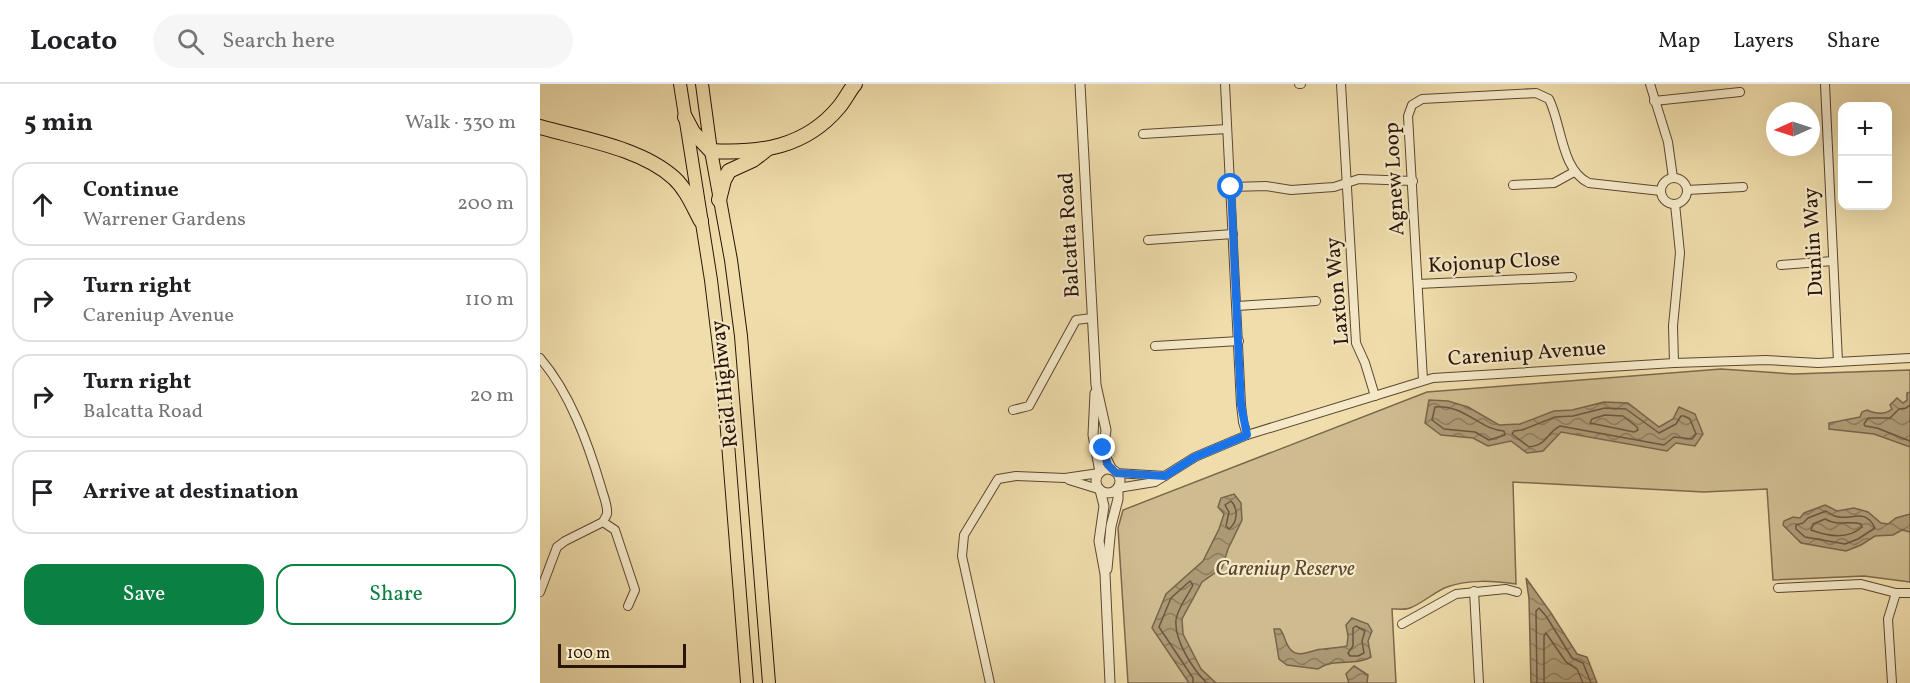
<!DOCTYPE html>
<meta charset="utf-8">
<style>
body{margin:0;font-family:Vollkorn,serif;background:#f6f6f6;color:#202124}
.controls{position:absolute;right:18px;top:18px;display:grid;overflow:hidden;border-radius:12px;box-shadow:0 6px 24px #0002}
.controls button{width:54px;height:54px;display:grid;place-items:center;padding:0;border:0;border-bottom:2px solid #e0e0e0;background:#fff;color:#202124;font:30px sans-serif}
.compass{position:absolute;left:1226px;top:18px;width:54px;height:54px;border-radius:50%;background:#fff;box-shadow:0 6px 24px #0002;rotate:267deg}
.scale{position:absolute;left:18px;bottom:15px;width:128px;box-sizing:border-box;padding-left:6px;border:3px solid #2a1408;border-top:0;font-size:16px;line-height:21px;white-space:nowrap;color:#2a1408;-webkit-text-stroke:4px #f5e9c8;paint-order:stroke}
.stop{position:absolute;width:18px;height:18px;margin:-14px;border:4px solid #1a73e8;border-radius:50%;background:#fff}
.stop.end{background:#1a73e8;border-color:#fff;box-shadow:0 2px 6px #0008}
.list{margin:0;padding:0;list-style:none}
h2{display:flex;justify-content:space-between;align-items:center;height:78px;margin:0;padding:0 24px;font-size:26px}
h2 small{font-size:20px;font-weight:400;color:#757577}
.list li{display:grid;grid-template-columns:39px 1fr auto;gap:18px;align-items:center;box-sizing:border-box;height:84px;margin:0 12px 12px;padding:0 12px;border:2px solid #e0e0e0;border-radius:18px}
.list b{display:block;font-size:22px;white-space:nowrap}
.list p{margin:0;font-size:20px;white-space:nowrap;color:#757577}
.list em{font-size:20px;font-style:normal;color:#757577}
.actions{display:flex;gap:12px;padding:18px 24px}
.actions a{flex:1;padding:14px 0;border:2px solid #0b8043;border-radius:18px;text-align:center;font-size:21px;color:#0b8043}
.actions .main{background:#0b8043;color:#fff}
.icon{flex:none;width:33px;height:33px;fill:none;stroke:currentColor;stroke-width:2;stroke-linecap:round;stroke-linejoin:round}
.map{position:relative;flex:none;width:1370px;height:599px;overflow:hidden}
header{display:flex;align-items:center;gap:36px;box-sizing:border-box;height:84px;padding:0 30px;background:#fff;border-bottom:2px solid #e0e0e0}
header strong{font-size:28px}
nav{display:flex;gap:33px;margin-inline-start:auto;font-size:21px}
.search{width:420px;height:54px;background:#f6f6f6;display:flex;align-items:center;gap:15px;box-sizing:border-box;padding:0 21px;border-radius:33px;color:#757577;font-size:22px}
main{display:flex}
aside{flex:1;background:#fff}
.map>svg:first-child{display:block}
</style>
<header>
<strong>Locato</strong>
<div class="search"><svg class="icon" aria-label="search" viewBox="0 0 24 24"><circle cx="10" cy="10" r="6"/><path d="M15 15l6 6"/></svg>Search here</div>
<nav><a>Map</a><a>Layers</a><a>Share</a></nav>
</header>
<main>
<aside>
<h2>5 min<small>Walk · 330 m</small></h2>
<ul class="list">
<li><svg class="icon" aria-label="ahead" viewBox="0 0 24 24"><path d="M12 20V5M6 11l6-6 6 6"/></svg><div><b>Continue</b><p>Warrener Gardens</p></div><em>200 m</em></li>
<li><svg class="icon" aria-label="right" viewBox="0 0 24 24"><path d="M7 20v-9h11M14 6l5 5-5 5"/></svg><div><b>Turn right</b><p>Careniup Avenue</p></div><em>110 m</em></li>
<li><svg class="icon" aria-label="right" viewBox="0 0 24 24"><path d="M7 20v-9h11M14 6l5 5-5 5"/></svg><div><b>Turn right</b><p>Balcatta Road</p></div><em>20 m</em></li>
<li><svg class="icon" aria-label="arrive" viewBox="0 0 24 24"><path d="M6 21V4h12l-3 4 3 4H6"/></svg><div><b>Arrive at destination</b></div></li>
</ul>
<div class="actions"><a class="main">Save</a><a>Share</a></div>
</aside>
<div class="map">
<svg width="1370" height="599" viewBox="0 0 1370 599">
<defs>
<pattern id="water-waves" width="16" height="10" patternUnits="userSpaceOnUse" patternTransform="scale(1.5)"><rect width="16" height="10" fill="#ac9974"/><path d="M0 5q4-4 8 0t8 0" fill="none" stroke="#8c7c5d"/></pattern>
</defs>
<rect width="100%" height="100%" fill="#efddab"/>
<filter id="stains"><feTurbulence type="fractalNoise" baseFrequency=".00333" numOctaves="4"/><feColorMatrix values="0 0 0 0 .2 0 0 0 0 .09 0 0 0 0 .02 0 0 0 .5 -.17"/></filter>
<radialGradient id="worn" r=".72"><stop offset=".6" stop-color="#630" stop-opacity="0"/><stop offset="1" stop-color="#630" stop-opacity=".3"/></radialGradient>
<path fill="#cebb8f" stroke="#7c684c" stroke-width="1.5" d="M1181,285L1253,290L1370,286V498L1324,492L1233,496L1227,405L1164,408L973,398L976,500C954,497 929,495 907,503C894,508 883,519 870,524C865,526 858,525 852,525L856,599H588L578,444L583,426L887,308Z"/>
<g fill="url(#water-waves)" stroke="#786449" stroke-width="1.5">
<path d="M1370,308V363L1334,350L1289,345V339L1320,333L1322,328L1327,326C1336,330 1345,331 1352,325L1350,321L1357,314L1363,319L1367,316V309Z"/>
<path d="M889,316L908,317L928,323L959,341L980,340L1014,327L1032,326L1064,318L1088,319L1119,343L1133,335L1139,323L1155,330L1163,350L1155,362L1136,359L1127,367L1021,348L1003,367L987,369L971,357L948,362L933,354L901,351L885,339Z"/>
<path d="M694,410L701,419L702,436L688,465L682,484L662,498L642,535L643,550L661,585L676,599H649L612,544L626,510L663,477L679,445L684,430L678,423L681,414Z"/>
<path d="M1285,421L1297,427L1314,424L1328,428L1341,439L1348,440L1356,434L1370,430V448L1362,446L1353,451L1335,452L1321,461L1306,467L1261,459L1243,441L1244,437L1253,433L1260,434L1264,429Z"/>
<path d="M986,494L1011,529L1037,570L1047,573L1057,599H991L989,515Z"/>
<path d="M812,534L828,540L832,547L828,557L831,573C814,583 795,573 778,585L747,581L739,575L734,545H740C745,551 745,560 751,566C760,575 773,565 783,565C792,564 798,564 807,562L808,552L806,541Z"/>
<path d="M814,582L828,591L827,599H809L806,590Z"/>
</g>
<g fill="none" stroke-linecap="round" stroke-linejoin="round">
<g stroke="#6b563e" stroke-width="1.5">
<path d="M1370,321L1366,324L1359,325L1350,334H1328L1324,340L1325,342L1337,344L1370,357"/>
<path d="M895,323C924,320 940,346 964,347L965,351L949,356L935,348L904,345L892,336Z"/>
<path d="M1065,324L1086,325L1119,349L1136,340L1141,332H1144L1150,335L1156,350L1152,355L1134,353L1124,361L1020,342C1006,349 1009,360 989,363L972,350L974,347L982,346L1015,333L1033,332Z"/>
<path d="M1065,331L1083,332L1097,343L1098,346L1094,348L1050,339L1052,335Z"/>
<path d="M691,417C699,425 697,439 689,445L686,442L689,428L685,421Z"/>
<path d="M1286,427C1289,429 1292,431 1295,432C1310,438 1324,422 1335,444L1318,455L1305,460L1265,453L1256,445V441L1263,439L1268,434Z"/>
<path d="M1285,435C1299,443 1308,436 1321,440L1322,443C1308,456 1287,452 1271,446L1273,440Z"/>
<path d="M816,542L825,547L822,557L824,569L818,572H810L808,569L813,562V544Z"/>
<path d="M653,599V594L619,543L631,514L650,497L653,501C648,511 637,525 636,536C634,556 653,586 667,599"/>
<path d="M997,599L996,527L999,524L1006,532L1032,574L1043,579L1051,599"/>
<path d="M1004,599V552L1006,549L1026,578L1037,585L1043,599"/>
</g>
<g stroke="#5b4631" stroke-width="10">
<g id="minor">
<path d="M685,0L701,321L703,338L707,351"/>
<path d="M759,0H761"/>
<path d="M801,0L816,259L825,279L835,312"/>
<path d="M1110,0L1128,58L1133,94"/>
<path d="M1285,0L1298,278"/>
<path d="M1114,17L1200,8"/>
<path d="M603,50L687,45"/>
<circle cx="1134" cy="107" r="13"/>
<path d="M973,101L1014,99L1034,88"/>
<path d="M691,103L726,102L751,106L794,103L819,95L873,97"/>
<path d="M1147,106L1203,103"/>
<path d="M608,156L693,150"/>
<path d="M1241,181L1293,177"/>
<path d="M878,200L1032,193"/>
<path d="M697,222L776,217"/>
<path d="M615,262L699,257"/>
<path d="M0,274C30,309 48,359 61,403C63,411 68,421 67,430C66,433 64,435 63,438L25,457L17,463L0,508"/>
<path d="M1134,279L1133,242L1140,169L1135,120"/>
<path d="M883,296L868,32L872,21L882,15L996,9L1009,15C1022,41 1021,86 1049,99L1121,107"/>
<path d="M473,326L489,322L536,236L552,234"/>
<path d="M576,389L625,392"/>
<path d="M529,396L558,405"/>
<path d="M578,404L615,398L655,373L707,351L893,294L1134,279L1226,276L1278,279L1370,274"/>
<path d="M63,438L75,446L95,506L88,522"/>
<path d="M1238,504L1321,500L1356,509H1370"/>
<path d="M934,507L939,599"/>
<path d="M862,540L916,510L966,505L977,508"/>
<path d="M450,599L422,472L424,451L458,395L476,392L525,394L559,389"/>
<path d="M1352,599L1348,535L1356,509"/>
</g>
</g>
<g stroke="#5b4631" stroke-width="11">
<g id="tertiary">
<path d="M540,0L556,301L566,346L563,368L572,386"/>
<path d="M555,309L553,351L560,388"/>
<circle cx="568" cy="397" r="12"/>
<path d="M560,406L564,422L559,457L565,490L570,599"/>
<path d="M567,485L571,442L578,415V404"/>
</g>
</g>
<g stroke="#2a1408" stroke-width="14">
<g id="trunk">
<path d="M140,0L171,196L183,296L207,599"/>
<path d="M162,0L171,67L191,176L201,252L229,599"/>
</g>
</g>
<g stroke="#2a1408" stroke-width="16">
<g id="motorway">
<path d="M145,33L153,48L171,67C220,70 266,63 299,23C305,16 309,7 315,0"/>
<path d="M0,43C42,55 101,64 134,94C146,105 153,122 161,137"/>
<path d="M179,116L184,96L189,87L213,76L226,66"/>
</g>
</g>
<use href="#minor" stroke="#f5e9c8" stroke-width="8"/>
<use href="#tertiary" stroke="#f5e9c8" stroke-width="9"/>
<use href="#trunk" stroke="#efddab" stroke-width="12"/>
<use href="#motorway" stroke="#efddab" stroke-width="14"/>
</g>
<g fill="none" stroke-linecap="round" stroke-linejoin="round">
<path stroke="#1a73e8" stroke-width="8" d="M563,364L568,381L576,389L625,392L655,373L707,351L701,321L691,103"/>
</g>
<g text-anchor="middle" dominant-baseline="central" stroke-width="4.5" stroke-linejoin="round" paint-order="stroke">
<g font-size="21" fill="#2a1408" stroke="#f5e9c8">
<text transform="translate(855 95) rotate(-93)">Agnew Loop</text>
<text transform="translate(530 151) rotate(-93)">Balcatta Road</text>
<text transform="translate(1274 158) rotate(-93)">Dunlin Way</text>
<text transform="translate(954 179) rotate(-3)">Kojonup Close</text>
<text transform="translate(798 207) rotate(-95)">Laxton Way</text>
<text transform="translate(987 270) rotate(-4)">Careniup Avenue</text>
<text transform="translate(185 300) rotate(-96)">Reid Highway</text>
</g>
<g font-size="21" font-style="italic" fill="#5b4630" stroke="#f5e9c8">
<text x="745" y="485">Careniup Reserve</text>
</g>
</g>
<rect width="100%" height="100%" filter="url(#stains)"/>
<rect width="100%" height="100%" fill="url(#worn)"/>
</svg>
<div class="controls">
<button>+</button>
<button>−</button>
</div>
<svg class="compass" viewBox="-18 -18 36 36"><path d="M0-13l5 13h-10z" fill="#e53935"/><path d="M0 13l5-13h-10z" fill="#757577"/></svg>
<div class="scale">100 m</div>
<div class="stop" style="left:691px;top:103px"></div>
<div class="stop end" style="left:563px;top:364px"></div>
</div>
</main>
